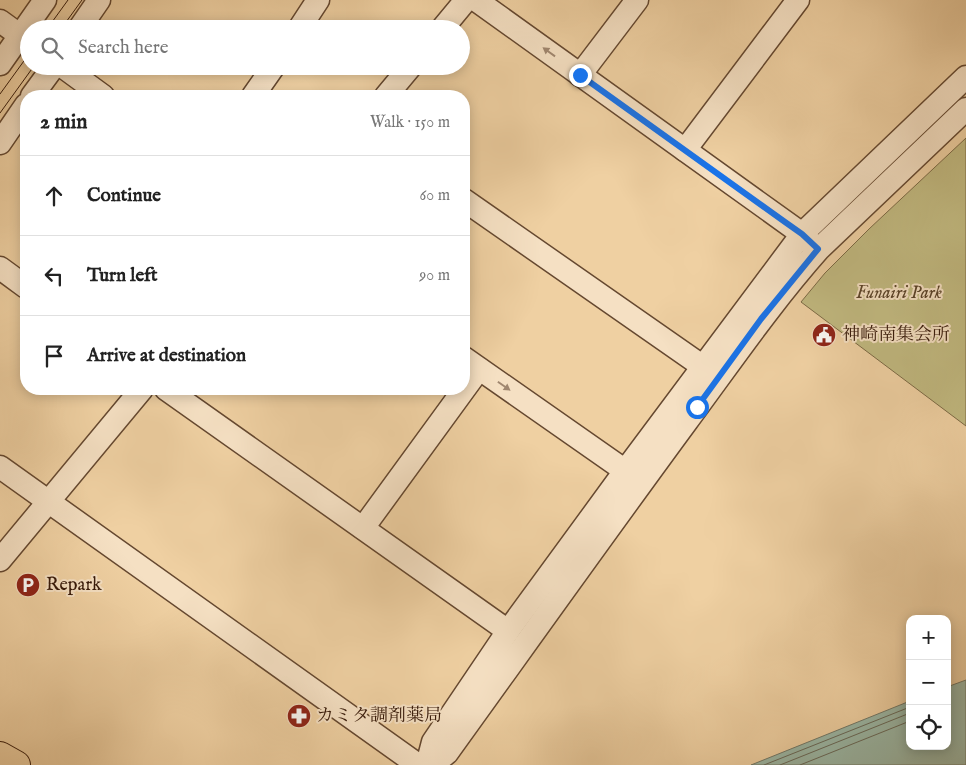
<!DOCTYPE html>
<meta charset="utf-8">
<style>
body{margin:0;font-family:"IM FELL English","Noto Serif JP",serif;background:#f6f6f6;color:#222}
.controls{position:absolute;right:15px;bottom:15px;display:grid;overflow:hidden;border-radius:10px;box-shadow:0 2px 12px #0003}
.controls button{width:45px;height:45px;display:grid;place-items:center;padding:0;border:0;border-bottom:1px solid #e0e0e0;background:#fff;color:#222;font:25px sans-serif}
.stop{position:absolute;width:15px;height:15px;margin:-11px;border:4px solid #1a73e8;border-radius:50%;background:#fff}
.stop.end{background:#1a73e8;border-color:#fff;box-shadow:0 1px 5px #0008}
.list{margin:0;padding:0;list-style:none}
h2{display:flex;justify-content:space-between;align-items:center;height:65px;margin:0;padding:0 20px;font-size:21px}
h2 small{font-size:16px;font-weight:400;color:#767676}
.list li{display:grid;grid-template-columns:32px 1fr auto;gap:15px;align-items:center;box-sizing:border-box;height:80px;padding:0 20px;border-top:1px solid #e0e0e0}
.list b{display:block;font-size:19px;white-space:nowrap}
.list em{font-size:16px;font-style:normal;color:#767676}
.icon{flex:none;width:28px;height:28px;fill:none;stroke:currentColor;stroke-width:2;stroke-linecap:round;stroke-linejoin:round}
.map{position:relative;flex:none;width:966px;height:765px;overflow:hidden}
.search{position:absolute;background:#fff;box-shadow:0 2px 12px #0003;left:20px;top:20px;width:450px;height:55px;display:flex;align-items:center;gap:12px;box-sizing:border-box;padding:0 18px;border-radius:28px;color:#767676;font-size:19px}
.panel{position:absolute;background:#fff;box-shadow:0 2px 12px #0003;left:20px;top:90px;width:450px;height:305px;border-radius:20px}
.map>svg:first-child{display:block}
</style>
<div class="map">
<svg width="966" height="765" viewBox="0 0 966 765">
<rect width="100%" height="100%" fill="#efd0a2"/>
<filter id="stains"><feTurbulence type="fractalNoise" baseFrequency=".004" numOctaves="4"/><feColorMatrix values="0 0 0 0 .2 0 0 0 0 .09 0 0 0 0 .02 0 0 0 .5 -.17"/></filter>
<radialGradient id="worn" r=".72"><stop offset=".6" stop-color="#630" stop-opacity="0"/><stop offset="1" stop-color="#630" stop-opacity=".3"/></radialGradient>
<path fill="#c1b980" stroke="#7c6a45" d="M966,138V426L801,302L825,273L869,229Z"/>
<path fill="#9ab7a6" stroke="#727868" d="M966,680V765H751L910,701V746H947V687Z"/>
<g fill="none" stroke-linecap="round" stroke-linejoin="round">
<g stroke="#686858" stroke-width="1">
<path d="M764,765L910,707"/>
<path d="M780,765L910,713"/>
<path d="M800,765L910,721"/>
</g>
<g stroke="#654830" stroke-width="25">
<g id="minor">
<path d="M476,0L685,150L802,234L812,244"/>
<path d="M0,21L29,42"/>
<path d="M79,29L99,0"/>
<path d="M299,29L318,0"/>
<path d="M442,29L466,0"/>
<path d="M0,64L45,0"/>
<path d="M62,66L103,96"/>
<path d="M580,75L637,0"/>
<path d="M32,96L54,66"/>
<path d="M253,96L274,66"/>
<path d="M386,96L411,66"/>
<path d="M0,143L26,105"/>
<path d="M685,150L798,0"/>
<path d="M464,200L702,366"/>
<path d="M0,268L26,287"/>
<path d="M464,358L637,479"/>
<path d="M166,389L508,631"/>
<path d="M0,467L418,765"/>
<path d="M363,528L479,369"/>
<path d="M0,560L142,389"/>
<path d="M427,765L433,742L508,631L625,471L802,234L966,77"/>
<path d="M432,765L447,753C527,642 606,531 687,421C730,363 771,303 819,249L966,109"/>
</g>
</g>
<g stroke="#371a0a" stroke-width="30">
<path id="highway" d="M0,756L16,765"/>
</g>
<use href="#minor" stroke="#f5e0c3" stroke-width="22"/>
<use href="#highway" stroke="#efd0a2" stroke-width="28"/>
<g stroke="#371a0a" stroke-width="1">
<path d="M47,29L68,0"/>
<path d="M61,29L82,0"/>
<path d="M0,94L29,54"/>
<path d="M0,113L34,66"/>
</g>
</g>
<defs><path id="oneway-solid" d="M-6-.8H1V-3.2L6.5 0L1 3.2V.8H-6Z" transform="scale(1.25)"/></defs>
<g fill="#a08770">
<use href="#oneway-solid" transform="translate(549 52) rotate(-144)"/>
<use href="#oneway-solid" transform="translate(504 386) rotate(35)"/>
</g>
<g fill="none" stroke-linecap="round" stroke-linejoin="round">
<path stroke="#1a73e8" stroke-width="6" d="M580,75L785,222L802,234L818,249L761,319L697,407"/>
</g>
<defs>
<g id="civic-disc" transform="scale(1.25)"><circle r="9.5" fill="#8f2418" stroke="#f5e0c3"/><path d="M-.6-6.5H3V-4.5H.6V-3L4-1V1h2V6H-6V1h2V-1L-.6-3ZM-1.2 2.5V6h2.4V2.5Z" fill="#fff"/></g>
<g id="parking-disc" transform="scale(1.25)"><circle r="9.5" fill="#8f2418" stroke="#f5e0c3"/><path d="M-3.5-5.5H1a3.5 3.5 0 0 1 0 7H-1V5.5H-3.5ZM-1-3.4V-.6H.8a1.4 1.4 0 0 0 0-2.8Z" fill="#fff"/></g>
<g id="pharmacy-disc" transform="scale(1.25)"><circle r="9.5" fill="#8f2418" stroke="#f5e0c3"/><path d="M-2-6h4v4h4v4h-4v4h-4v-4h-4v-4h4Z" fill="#fff"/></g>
</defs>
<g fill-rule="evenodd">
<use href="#civic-disc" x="824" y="335"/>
<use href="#parking-disc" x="28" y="585"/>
<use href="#pharmacy-disc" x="299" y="716"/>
</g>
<g text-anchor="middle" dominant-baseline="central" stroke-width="4" stroke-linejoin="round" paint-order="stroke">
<g font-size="18" font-style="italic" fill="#5a4228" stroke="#f5e0c3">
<text x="899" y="293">Funairi Park</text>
</g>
<g font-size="18" fill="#371a0a" stroke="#f5e0c3" text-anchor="start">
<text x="842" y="335">神崎南集会所</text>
<text x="46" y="585">Repark</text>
<text x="316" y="716">カミタ調剤薬局</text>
</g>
</g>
<rect width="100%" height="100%" filter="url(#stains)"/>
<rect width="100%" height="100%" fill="url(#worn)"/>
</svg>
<div class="controls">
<button>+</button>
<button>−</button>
<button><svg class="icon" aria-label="locate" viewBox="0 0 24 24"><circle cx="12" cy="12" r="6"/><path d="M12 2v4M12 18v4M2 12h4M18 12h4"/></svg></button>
</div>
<div class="stop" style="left:697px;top:407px"></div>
<div class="stop end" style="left:580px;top:75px"></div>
<div class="search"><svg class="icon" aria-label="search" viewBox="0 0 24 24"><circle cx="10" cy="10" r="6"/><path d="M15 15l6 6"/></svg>Search here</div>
<section class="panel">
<h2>2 min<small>Walk · 150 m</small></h2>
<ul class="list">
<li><svg class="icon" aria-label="ahead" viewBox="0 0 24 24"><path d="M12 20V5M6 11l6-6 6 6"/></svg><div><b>Continue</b></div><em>60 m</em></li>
<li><svg class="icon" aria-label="left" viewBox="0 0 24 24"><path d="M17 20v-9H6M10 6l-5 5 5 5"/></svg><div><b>Turn left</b></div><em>90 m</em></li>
<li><svg class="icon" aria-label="arrive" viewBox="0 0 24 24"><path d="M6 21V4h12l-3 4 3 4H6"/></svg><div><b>Arrive at destination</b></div></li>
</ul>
</section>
</div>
